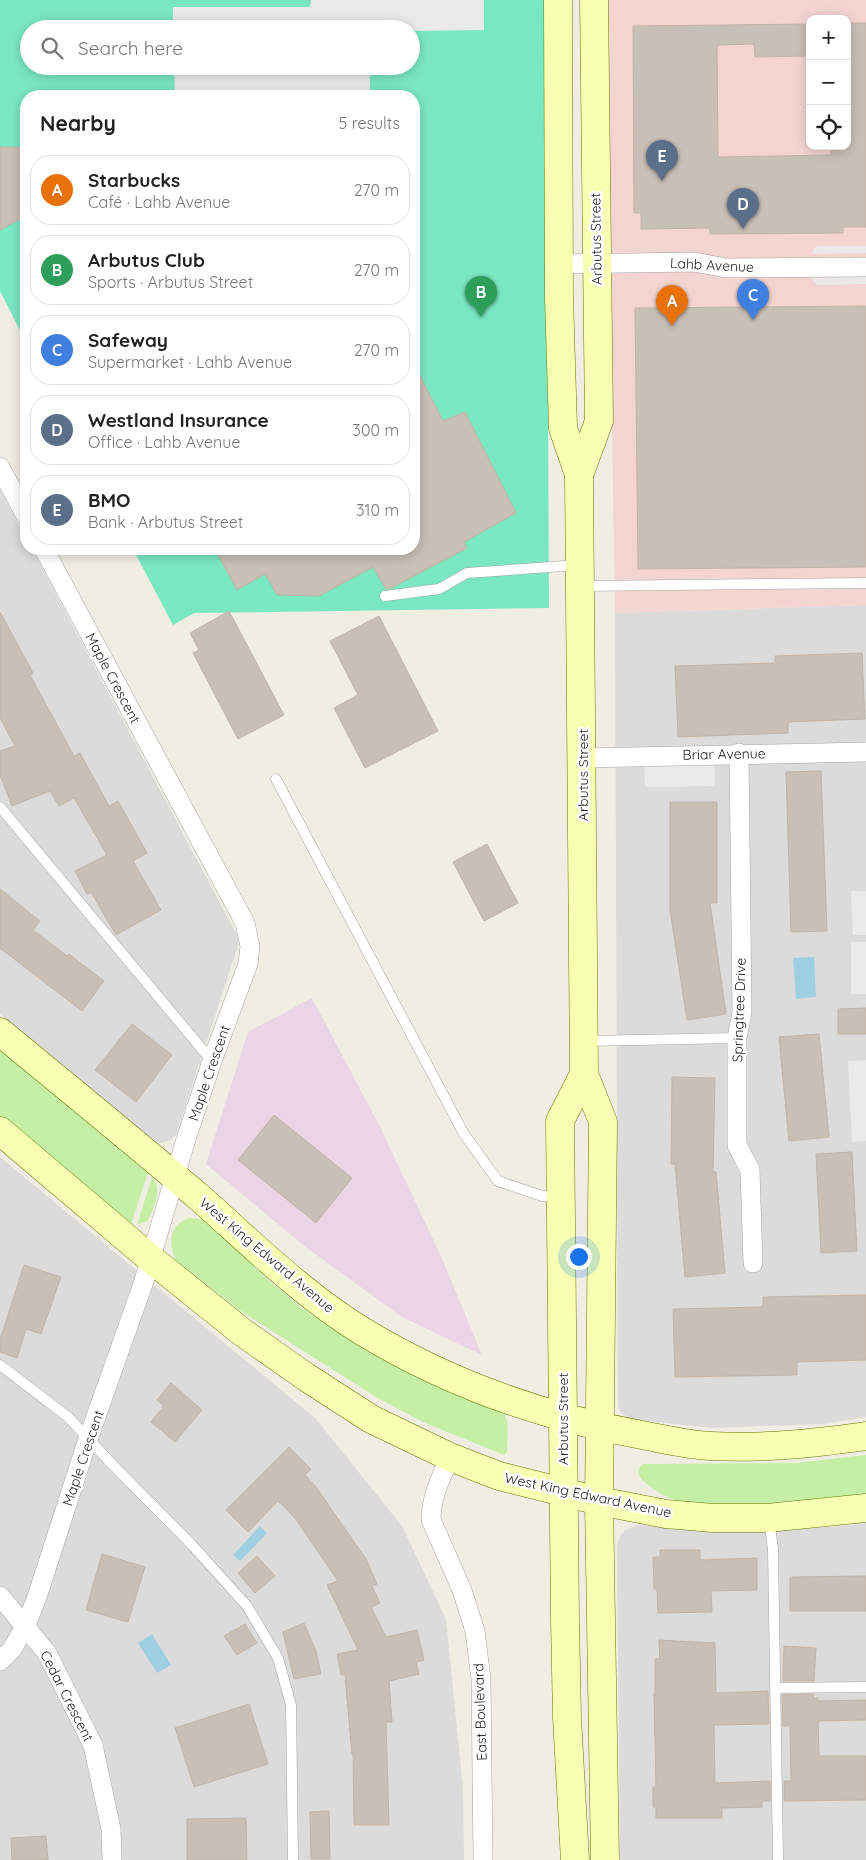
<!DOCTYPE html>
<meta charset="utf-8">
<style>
body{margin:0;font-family:Quicksand,sans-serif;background:#f2f2f2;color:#222}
.controls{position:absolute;right:15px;top:15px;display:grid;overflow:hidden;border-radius:10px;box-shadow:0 2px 12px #0003}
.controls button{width:45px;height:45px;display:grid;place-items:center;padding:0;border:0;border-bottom:1px solid #e0e0e0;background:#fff;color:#222;font:25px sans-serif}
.you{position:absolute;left:578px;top:1256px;width:18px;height:18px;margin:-12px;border:4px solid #fff;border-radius:50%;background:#1a73e8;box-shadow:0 0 0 8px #1a73e833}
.badge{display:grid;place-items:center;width:32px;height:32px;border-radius:50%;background:#d93025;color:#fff;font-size:16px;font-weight:700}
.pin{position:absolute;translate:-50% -41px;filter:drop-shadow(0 1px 2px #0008)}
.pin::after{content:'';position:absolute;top:26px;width:18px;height:15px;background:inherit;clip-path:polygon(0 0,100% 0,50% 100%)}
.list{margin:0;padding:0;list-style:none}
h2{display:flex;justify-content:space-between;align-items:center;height:65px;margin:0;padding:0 20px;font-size:21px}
h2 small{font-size:16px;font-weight:400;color:#767676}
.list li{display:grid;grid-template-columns:32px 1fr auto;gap:15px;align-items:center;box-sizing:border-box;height:70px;margin:0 10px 10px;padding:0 10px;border:1px solid #e0e0e0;border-radius:20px}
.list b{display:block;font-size:19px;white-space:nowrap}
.list p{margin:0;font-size:16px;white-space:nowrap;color:#767676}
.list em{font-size:16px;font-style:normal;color:#767676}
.icon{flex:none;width:28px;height:28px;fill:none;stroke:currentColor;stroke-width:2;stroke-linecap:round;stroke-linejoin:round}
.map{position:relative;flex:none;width:866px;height:1860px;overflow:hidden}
.search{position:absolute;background:#fff;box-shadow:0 2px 12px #0003;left:20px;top:20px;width:400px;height:55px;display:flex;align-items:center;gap:12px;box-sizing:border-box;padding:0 18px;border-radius:28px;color:#767676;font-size:19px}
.panel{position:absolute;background:#fff;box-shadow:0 2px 12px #0003;left:20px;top:90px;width:400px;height:465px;border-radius:20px}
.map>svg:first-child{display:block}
</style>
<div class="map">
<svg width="866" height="1860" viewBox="0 0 866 1860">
<rect width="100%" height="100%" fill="#f0ede3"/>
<g fill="#dcdbdb">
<path d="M0,489L26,539V549H32L238,937V946L176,1135L169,1141L161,1143L151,1141L0,1014Z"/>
<path d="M866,605V1417L823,1424L711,1428L631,1419L621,1413L618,1406L615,613Z"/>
<path d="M0,1157L316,1419L402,1526L446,1619L463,1789L464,1860H0Z"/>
<path d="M866,1522V1860H620L617,1546L620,1536L625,1530L638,1525L689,1530L760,1532L842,1526Z"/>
</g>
<path fill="#f3d4d1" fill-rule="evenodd" d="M605,0H866V605L615,613ZM810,19H847V146H810Z"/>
<path fill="#ead4e5" d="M312,998L380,1127L440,1254L482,1355L402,1317L307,1248L206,1164L248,1032Z"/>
<g fill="#c4efa4">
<path d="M0,1049L148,1173L131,1224L128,1223L0,1117Z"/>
<path d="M152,1177C163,1188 154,1209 147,1221L137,1225Z"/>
<path d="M188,1218L202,1219L208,1223L267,1279L303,1309L342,1335L385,1359L504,1412C510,1424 507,1439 507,1452L504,1455L423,1422L376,1397L239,1310L176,1260C168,1244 169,1226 188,1218Z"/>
<path d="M866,1455V1496C814,1500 762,1508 710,1504C701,1503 692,1504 683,1502C670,1500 656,1492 646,1483C641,1479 637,1475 639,1468L643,1464L795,1463Z"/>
</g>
<path fill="#7ae7c3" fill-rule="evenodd" d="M0,0H546L549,608L194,613L173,625L133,549H414V96H26V342L0,291ZM29,29H411V66H29Z"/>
<g fill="#eaeaea">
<path d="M311,0H484V30L411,31V29H173V7H310Z"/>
<path d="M174,66H370V96H175Z"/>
<path d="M816,246H866V253L811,254Z"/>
<path d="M866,277V284L817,285L811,278Z"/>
<path d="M714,754L715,786L645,787L644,757Z"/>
<path d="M851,891H866V935H853Z"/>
<rect x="851" y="942" width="15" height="52"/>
<path d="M866,1060V1141L852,1142L848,1061Z"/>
</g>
<g fill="#9fcfe2">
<path d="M814,957L816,997L796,999L793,958Z"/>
<path d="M260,1526L267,1533L240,1561L233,1555Z"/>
<path d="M152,1634L171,1665L157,1673L138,1643Z"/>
</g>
<g fill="#c8bfb6" stroke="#c3b4a4">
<path d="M847,23H866V227H843V233L710,234V228L641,229V213H634L633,26L810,24V56L755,57L754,44L717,45L718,157L831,155V146H847Z"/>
<path d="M0,147H26V216L0,230Z"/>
<path d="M866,306V567L638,569L635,308Z"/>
<path d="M414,364L443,421L465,412L516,513L464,542L467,548L391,588L386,589L373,567L319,596L277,595L265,574L237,590L215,549H414Z"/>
<path d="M229,611L284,715L238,739L193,653L199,650L190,633Z"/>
<path d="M0,612L33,673L30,675L74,756L80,753L109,806L118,801L147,853L133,861L161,910L116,935L91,892L87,894L75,871L107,855L74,798L59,806L50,791L12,806L0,775V751L15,746L0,718Z"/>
<path d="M379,616L438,731L365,768L334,708L358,695L330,641Z"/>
<path d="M862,653L865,719L788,722V733L678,737L675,666L775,663V656Z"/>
<path d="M821,771L827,931L791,932L786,772Z"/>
<path d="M670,802H717V903H710L726,1014L687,1020L670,910Z"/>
<path d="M487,844L518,903L484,921L453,862Z"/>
<path d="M0,889L40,921L33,930L67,956L69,954L104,981L82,1011L0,948Z"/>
<path d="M866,1008V1034H838V1009Z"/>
<path d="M132,1024L172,1055L136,1102L95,1070Z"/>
<path d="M819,1034L829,1137L789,1141L779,1037Z"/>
<path d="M672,1077L715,1078L713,1172H716L725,1273L685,1277L675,1164H671Z"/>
<path d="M274,1115L352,1178L316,1223L238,1160Z"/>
<path d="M852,1152L857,1251L821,1253L816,1154Z"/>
<path d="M24,1265L61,1277L41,1334L26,1329L17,1358L0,1352V1340Z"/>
<path d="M866,1295V1360L797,1362V1375L675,1377L673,1309L763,1307V1297Z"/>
<path d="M171,1383L202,1410L175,1442L151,1422L164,1406L157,1400Z"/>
<path d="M289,1447L311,1469L305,1475L316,1487L366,1559L377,1584L372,1586L380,1603L371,1607L386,1637L417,1630L424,1660L416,1662L419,1674L389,1681L392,1722H386L389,1825H354L353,1754H352L345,1675H341L337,1654L358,1650L327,1585L338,1581L295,1518L278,1501L248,1532L226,1510Z"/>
<path d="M660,1550H700V1560L757,1558V1590L711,1591L712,1612L658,1613L657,1589H654L653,1557H660Z"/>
<path d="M102,1554L145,1567L128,1622L86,1610Z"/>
<path d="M257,1556L275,1576L255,1593L238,1573Z"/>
<path d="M866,1576V1611H790V1577Z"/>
<path d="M304,1623L316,1651L321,1674L294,1679L283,1632Z"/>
<path d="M245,1624L257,1643L237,1655L224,1636Z"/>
<path d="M659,1640L715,1643L716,1693L768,1691L769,1724L714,1725L715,1783L770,1781V1801H762V1807L722,1808V1818H656V1807H653V1787H656L654,1695H655V1659H660Z"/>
<path d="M784,1646L816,1648L814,1681H783Z"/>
<path d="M814,1694L813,1698H818V1701L866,1700V1720L818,1721L819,1756H866V1800L784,1801V1781H791L790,1726H783L782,1695Z"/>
<path d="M249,1704L268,1764L194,1787L175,1728Z"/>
<path d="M329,1811L330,1859H311L310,1812Z"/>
<path d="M246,1818L247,1860H187V1819Z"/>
<path d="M46,1836L48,1860H12L11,1838Z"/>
</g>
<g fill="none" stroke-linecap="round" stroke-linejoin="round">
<g stroke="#a5a5a5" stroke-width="11">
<g id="lane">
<path d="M582,586L866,583"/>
<path d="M385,596L439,589L467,573L578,565"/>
<path d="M276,779L464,1134L498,1181L542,1196L560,1197"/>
<path d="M0,807L212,1061"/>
<path d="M585,1041L737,1038"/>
<path d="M0,1365L68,1417L110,1462L193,1546L247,1606L278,1658L291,1705L293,1860"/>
<path d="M769,1519L773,1549L778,1860"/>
<path d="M776,1688L866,1687"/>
</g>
</g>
<g stroke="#a5a5a5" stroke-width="20">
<g id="street">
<path d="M559,264L694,262L726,268L866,267"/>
<path d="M0,467L26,516"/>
<path d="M739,753L742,1012L737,1038V1145L750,1170L753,1263"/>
<path d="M583,758L866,752"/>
<path d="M450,1457C441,1477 431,1497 431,1520L462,1590L475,1631L481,1679L483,1860"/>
<path d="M0,1596L47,1653L93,1745L111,1829L112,1860"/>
<path d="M0,1661L12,1649L26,1625L37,1597L88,1439L143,1284L187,1136L212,1061L248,964L250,946L245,923L44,549"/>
</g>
</g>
<g stroke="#657a00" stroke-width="29">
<g id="secondary">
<path d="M558,0L559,297L563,428L579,475L584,1074L603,1122L599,1501L605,1860"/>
<path d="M579,475L599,421L594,0"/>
<path d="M0,1032C67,1087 134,1142 200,1198C252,1244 303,1295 362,1331C449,1384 547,1418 647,1436C668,1440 690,1445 711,1446C763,1449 815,1443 866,1436"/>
<path d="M0,1131L151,1259L242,1332L306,1377L371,1419L450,1457L499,1476L599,1501L666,1514L713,1518H768L866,1508"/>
<path d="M575,1860L567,1718L565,1620L560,1121L584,1074"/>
</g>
</g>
<use href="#lane" stroke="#fff" stroke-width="10"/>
<use href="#street" stroke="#fff" stroke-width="19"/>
<use href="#secondary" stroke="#f6ffb2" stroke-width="28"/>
</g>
<g text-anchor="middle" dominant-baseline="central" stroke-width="5" stroke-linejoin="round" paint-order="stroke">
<g font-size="14" fill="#1e1e1e" stroke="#fff">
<text transform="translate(596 239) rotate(-91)">Arbutus Street</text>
<text transform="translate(712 265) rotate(3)">Lahb Avenue</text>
<text transform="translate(113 678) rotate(62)">Maple Crescent</text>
<text transform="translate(724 754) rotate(-1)">Briar Avenue</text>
<text transform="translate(583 775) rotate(-90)">Arbutus Street</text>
<text transform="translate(739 1010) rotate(-88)">Springtree Drive</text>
<text transform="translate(209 1073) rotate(-71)">Maple Crescent</text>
<text transform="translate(267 1255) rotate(40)">West King Edward Avenue</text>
<text transform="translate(563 1419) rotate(-90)">Arbutus Street</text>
<text transform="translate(83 1458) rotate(-71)">Maple Crescent</text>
<text transform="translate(588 1495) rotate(12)">West King Edward Avenue</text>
<text transform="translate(67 1696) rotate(63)">Cedar Crescent</text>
<text transform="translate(480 1712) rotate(-92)">East Boulevard</text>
</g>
</g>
</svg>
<div class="controls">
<button>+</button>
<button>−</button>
<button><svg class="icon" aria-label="locate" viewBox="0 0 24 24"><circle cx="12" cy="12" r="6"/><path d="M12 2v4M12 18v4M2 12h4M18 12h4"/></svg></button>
</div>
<div class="you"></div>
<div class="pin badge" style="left:672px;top:326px;background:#e8710a">A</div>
<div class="pin badge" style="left:481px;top:317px;background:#2e9e5b">B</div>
<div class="pin badge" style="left:753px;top:320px;background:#3f7fe0">C</div>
<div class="pin badge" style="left:743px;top:229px;background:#5c6f8a">D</div>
<div class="pin badge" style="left:662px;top:181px;background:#5c6f8a">E</div>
<div class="search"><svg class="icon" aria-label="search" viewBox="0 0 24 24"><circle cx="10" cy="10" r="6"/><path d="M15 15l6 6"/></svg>Search here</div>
<section class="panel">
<h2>Nearby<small>5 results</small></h2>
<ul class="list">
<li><span class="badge" style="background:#e8710a">A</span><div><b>Starbucks</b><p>Café · Lahb Avenue</p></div><em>270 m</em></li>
<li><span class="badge" style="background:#2e9e5b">B</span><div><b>Arbutus Club</b><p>Sports · Arbutus Street</p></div><em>270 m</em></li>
<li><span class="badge" style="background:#3f7fe0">C</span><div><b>Safeway</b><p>Supermarket · Lahb Avenue</p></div><em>270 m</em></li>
<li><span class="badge" style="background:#5c6f8a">D</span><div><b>Westland Insurance</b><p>Office · Lahb Avenue</p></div><em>300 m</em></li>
<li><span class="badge" style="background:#5c6f8a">E</span><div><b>BMO</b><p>Bank · Arbutus Street</p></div><em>310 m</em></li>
</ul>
</section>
</div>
